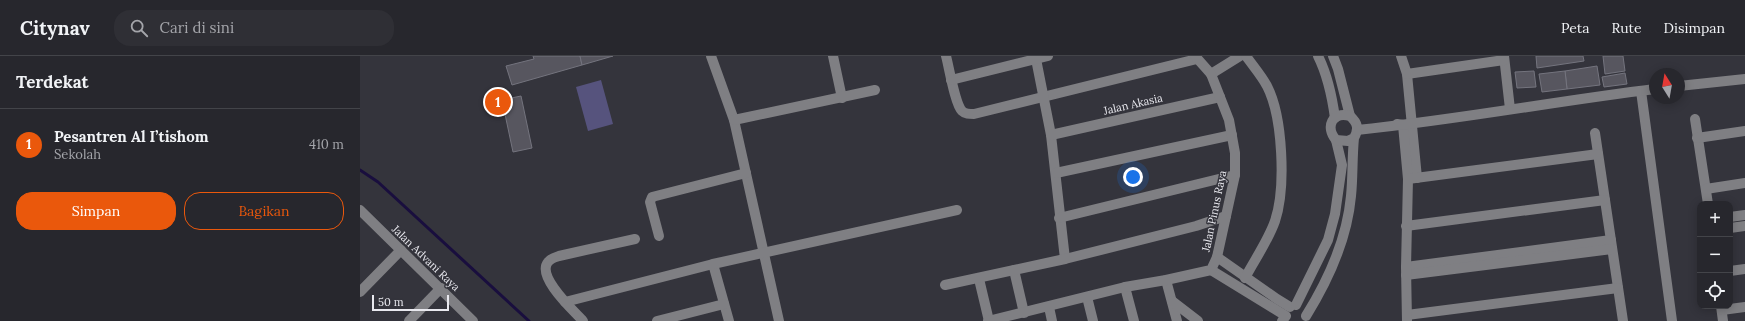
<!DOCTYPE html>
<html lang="id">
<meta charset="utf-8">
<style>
body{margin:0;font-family:Lora,serif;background:#2f2f35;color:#f1f3f6}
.controls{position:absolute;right:12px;bottom:12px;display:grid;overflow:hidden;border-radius:8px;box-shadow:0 2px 10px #0003}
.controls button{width:36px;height:36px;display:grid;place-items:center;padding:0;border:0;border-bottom:1px solid #434449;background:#27272d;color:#f1f3f6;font:20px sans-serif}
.compass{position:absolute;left:1289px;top:12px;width:36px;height:36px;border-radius:50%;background:#27272d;box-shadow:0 2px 10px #0003;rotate:349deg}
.scale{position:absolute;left:12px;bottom:10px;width:77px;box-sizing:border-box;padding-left:4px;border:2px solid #e9e9ef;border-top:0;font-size:11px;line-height:14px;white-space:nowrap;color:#e9e9ef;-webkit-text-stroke:3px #34343c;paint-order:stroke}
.you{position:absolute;left:773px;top:121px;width:14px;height:14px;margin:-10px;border:3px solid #fff;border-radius:50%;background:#1a73e8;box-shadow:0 0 0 6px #1a73e833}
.badge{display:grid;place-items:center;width:26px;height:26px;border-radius:50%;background:#ea580c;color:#fff;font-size:13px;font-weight:700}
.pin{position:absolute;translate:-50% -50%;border:2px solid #fff;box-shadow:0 1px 4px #0006}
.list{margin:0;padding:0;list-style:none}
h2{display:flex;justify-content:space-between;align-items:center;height:52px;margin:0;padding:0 16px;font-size:17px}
h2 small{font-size:13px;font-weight:400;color:#a4a5aa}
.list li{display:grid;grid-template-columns:26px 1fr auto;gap:12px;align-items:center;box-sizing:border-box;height:72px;padding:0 16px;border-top:1px solid #434449}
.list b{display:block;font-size:15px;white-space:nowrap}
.list p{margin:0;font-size:13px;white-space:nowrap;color:#a4a5aa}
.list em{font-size:13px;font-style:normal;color:#a4a5aa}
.actions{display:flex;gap:8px;padding:12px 16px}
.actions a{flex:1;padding:9px 0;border:1px solid #ea580c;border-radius:16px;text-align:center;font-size:14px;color:#ea580c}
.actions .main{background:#ea580c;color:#fff}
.icon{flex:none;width:22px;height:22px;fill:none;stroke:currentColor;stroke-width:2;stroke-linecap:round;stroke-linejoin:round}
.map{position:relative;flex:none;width:1385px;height:265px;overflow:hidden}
header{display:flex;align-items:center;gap:24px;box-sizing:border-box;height:56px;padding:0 20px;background:#27272d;border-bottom:1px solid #434449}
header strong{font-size:19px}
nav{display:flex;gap:22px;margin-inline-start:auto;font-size:14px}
.search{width:280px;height:36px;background:#2f2f35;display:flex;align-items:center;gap:10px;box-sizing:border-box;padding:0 14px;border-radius:16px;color:#a4a5aa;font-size:15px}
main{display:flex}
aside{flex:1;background:#27272d}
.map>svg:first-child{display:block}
</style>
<header>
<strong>Citynav</strong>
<div class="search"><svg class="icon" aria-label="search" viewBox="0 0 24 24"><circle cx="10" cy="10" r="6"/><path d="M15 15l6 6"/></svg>Cari di sini</div>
<nav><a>Peta</a><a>Rute</a><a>Disimpan</a></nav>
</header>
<main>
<aside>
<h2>Terdekat<small></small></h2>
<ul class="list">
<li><span class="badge">1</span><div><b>Pesantren Al I’tishom</b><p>Sekolah</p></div><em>410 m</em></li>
</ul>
<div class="actions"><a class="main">Simpan</a><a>Bagikan</a></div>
</aside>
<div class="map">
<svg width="1385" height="265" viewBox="0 0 1385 265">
<rect width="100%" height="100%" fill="#34343c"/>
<path fill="#56537d" d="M241,24L253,68L228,75L216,31Z"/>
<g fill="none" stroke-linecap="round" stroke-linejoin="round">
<path stroke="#190e3e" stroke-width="3" d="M0,114L18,126L169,265"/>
</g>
<g fill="#57565f" stroke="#74747e">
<path d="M173,0H220L222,9L152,29L146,10L174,3Z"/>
<path d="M220,0H253L222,9Z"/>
<path d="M1176,0H1223L1224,5L1177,12Z"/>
<path d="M1243,0H1263L1265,15L1245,18Z"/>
<path d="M1237,10L1240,29L1207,33L1205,15Z"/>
<path d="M1174,15L1176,31L1157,32L1155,16Z"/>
<path d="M1205,15L1207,33L1182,36L1179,18Z"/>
<path d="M1265,17L1267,28L1244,31L1242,21Z"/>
<path d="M161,40L172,92L153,96L142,44Z"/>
</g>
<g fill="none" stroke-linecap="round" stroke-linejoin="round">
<g stroke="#7f7f83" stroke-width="10">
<path d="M351,0L374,64L419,265"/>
<path d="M473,0L482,42"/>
<path d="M586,0C589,11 595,48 602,55C605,58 609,58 614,58L837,3"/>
<path d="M958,0C968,20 972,40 975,62"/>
<path d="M973,0L978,13L990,60"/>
<path d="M1041,0L1047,18L1057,122"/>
<path d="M1144,0L1150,53"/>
<path d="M676,3L691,79L705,203"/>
<path d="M851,18L880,0"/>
<path d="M1047,18L1144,4"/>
<path d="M591,24L688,0"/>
<path d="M1319,30L1385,23"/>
<path d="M1281,35L1312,265"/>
<path d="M1335,63L1348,148"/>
<path d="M374,64L515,34"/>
<path d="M1037,68L1043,69L1048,123"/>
<path d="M997,74C1097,64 1196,45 1295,33"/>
<path d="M1235,77L1263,265"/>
<path d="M691,79L860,41"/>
<path d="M1337,82L1385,75"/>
<path d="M696,117L872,79"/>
<path d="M1346,133L1385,127"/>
<path d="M0,154L113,265"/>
<path d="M1370,161L1385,159"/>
<path d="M699,162L875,119"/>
<path d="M1046,170L1245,144"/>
<path d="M1370,172L1385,170"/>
<path d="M299,180L290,146L292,141L386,117"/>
<path d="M857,201L917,243L930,251"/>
<path d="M353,208L369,265"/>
<path d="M1046,211L1251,184"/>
<path d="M654,214L664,257"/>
<path d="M851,214L926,260L922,265"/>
<path d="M1370,215L1385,213"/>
<path d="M1046,219L1252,193"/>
<path d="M885,222C895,203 908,185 915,165C926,132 923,61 907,30C901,19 893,10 886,0"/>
<path d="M619,223L629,265"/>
<path d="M806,224L817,265"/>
<path d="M585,229L705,203L836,170L866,160"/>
<path d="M765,231L774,265"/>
<path d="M0,236L41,194"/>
<path d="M727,241L733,265"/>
<path d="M812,245L838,265"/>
<path d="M205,246L353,208L597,154"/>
<path d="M936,249L968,184L975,158L982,109L976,84"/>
<path d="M1361,250L1363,265"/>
<path d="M689,251L692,265"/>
<path d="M1362,254L1385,251"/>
<path d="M1047,259L1258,232"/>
<path d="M946,260C969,223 987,184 991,140C993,121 992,102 994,82C999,73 998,67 990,60C972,55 965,71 976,84L988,85L994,82"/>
<path d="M49,265L81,232"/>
<path d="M223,265C214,255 176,221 188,206C191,202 196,201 199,200L275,183"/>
<path d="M297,265L364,248"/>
<path d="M628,265L765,231L806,224L851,214L857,201L875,119V97L869,64L851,18L835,0"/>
<path d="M1047,265L1046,211L1048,123L1238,98"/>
</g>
</g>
<g text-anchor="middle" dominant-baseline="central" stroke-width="3" stroke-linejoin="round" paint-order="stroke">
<g font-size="11" fill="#e9e9ef" stroke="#34343c">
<text transform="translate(773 48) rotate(-13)">Jalan Akasia</text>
<text transform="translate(854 155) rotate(-78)">Jalan Pinus Raya</text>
<text transform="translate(66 202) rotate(44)">Jalan Advani Raya</text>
</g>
</g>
</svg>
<div class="controls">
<button>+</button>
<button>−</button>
<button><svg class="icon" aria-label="locate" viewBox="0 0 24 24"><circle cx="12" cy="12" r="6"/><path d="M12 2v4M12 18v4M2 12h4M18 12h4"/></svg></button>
</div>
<svg class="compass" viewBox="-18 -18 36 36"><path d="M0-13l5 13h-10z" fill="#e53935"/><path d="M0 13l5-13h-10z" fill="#a4a5aa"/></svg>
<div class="scale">50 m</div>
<div class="you"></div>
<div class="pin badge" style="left:138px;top:46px">1</div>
</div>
</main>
